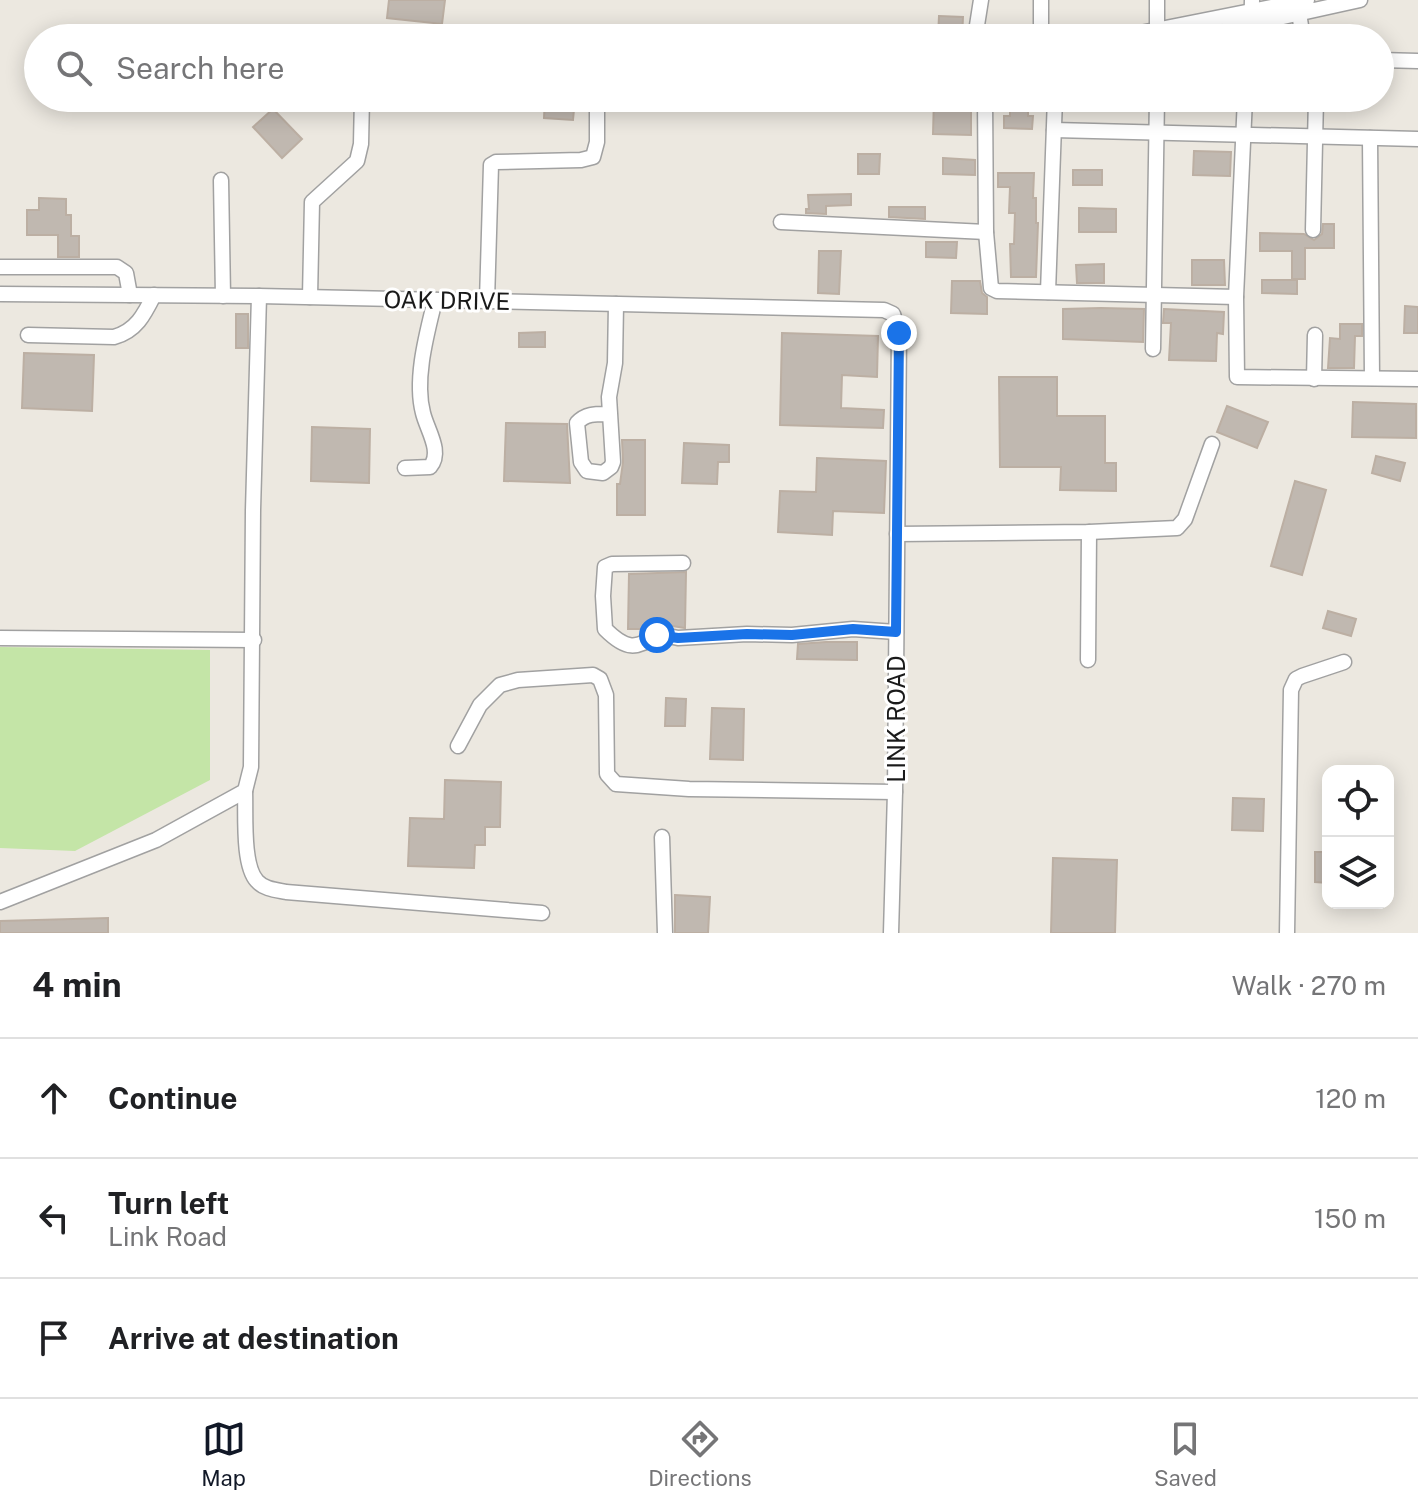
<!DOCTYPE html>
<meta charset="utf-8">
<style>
body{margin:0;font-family:"Public Sans",sans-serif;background:#f6f6f6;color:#202124}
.controls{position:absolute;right:24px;bottom:24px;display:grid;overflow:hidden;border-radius:16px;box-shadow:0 4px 20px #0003}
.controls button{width:72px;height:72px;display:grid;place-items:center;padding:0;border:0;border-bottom:2px solid #e0e0e0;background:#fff;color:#202124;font:40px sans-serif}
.stop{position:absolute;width:24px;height:24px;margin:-18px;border:6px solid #1a73e8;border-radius:50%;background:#fff}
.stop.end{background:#1a73e8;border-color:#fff;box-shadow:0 2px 8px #0008}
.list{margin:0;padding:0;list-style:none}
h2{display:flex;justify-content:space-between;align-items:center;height:104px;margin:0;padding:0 32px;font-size:34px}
h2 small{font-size:26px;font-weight:400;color:#757577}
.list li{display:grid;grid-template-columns:52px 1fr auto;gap:24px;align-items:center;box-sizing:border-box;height:120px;padding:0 32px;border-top:2px solid #e0e0e0}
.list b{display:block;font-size:30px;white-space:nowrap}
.list p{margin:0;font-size:26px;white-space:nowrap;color:#757577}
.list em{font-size:26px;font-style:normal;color:#757577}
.icon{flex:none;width:44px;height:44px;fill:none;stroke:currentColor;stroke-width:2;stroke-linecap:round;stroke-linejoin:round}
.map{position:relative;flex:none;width:1418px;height:933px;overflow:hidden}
.search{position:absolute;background:#fff;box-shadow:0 4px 20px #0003;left:24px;right:24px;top:24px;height:88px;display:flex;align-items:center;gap:20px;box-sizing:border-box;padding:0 28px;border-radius:44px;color:#757577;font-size:30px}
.sheet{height:464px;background:#fff}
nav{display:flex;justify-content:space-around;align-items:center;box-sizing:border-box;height:112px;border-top:2px solid #e0e0e0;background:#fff;font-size:22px;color:#757577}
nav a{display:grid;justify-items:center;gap:4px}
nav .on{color:#111827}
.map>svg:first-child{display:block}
</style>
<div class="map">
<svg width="1418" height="933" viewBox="0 0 1418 933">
<rect width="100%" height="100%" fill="#ece8e0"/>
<path fill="#c4e5a7" d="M0,647L210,650V780L75,851L0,848Z"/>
<g fill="#c0b8b0" stroke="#bcafa3" stroke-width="2">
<path d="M389,0H445L442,24L387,18Z"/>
<path d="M939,16L963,17L962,38H938Z"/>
<path d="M545,98H575L573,120L544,118Z"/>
<path d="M934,98H971V135L933,134Z"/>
<path d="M1010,98H1028V116H1033L1032,129L1004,128V116H1010Z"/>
<path d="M273,109L302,139L282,158L253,127Z"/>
<path d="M1194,151L1231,152L1230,176L1193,175Z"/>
<path d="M858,154H880L879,174H858Z"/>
<path d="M943,158L975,160V175L943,174Z"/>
<rect x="1073" y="170" width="29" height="15"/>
<path d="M998,173H1034L1033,198H1036V223H1038L1036,277H1011L1010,244H1014L1015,213H1009L1010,187H998Z"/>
<path d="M851,194V205L826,206V214L806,213V209H809L808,195Z"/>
<path d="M39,198L66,199V215H71V236H79V257H58V235H27V210H39Z"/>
<path d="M889,207H925V219L889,217Z"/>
<path d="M1079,208L1116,209V232H1079Z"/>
<path d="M1323,224H1334V248H1305V279H1292V251H1260V233L1304,234L1314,240L1322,234Z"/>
<path d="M926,242H957L956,258L926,257Z"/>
<path d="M819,251H841L839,294L818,293Z"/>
<path d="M1192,260H1224L1225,285H1192Z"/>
<path d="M1104,264V283H1077L1076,265Z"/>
<path d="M1262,280H1297V294L1262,293Z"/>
<path d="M952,281H980L982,293L987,297V314L951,313Z"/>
<path d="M1405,306L1418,307V333H1404Z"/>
<path d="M1101,308L1144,309L1143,342L1063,339V309Z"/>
<path d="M1164,309L1224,312L1223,334L1217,333L1216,361L1169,360L1171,323H1163Z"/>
<rect x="236" y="314" width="12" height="34"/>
<path d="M1340,324H1362V336H1355L1354,368H1328L1330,338L1340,339Z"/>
<path d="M545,332V347H519V333Z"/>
<path d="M782,333L878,336L877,377L842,375L841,408L884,410L883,428L780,425Z"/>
<path d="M24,353L94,355L92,411L22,408Z"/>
<path d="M999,377H1057V416H1105V463H1116V491L1060,490L1061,467H1000Z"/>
<path d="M1353,402L1416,404V438L1352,437Z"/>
<path d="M1227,406L1268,422L1257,448L1217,432Z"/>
<path d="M506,423L567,424L570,483L504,481Z"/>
<path d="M312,427L370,429L369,483L311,481Z"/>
<path d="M622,440H645V515H617V484H620L623,462Z"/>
<path d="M684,443L729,445V462H718L717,484L682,483Z"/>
<path d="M1376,456L1405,463L1400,481L1372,473Z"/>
<path d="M817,458L886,461L884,513L833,511L832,535L778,532L780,491L816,492Z"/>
<path d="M1295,481L1326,490L1302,575L1271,566Z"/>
<path d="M686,572L685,628L660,624L648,629H628L629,574Z"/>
<path d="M1328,611L1356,619L1351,636L1323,628Z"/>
<path d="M826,642H857V660L797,659L798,644Z"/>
<path d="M666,698L686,699L685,726H665Z"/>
<path d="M712,708L744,709L743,760L710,759Z"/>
<path d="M445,780L501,782L500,827H485V845H475L474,868L408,866L410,818L444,819Z"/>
<path d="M1233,798L1264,799L1263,831L1232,830Z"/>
<path d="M1315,852H1328V883L1315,882Z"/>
<path d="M1053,858L1117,860L1115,933H1051Z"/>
<path d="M675,895L710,897L708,933H675Z"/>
<path d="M108,918V933H0V921Z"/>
</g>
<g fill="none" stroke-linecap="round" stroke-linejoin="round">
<g stroke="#a1a1a1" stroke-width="17">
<g id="street">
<path d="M1298,7L1303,38"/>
<path d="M975,38L981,0"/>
<path d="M1041,38V0"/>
<path d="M1115,38L1307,0"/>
<path d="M1157,38V0"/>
<path d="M1187,38L1360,0"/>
<path d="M1251,38L1252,0"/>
<path d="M1380,60L1418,61"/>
<path d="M985,98L986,232L991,288L997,291L1236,297"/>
<path d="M1245,98L1236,297L1237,377L1418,379"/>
<path d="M884,101L903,98"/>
<path d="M1054,130L1418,139"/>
<path d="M1370,138L1372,378"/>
<path d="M221,180L223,296"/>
<path d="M781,222L986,232"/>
<path d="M1313,230L1316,98"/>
<path d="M0,267H117L126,273L130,295"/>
<path d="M1048,292L1055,98"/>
<path d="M0,294L259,296L884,310L893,314L899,333L895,792L891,933"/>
<path d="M310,297L312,202L357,161L361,144L362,98"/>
<path d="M487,301L491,165L496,162L581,160L593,157L597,142V98"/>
<path d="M28,335L114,337C136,331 144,315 154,295"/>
<path d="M1153,349L1157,98"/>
<path d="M1314,379L1315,335"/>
<path d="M610,414C597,414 586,413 577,423L581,462L587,471L603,473L611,467L613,462L609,397L615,363L616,304"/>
<path d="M405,468L430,467C443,452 427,430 423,413C414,379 427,333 435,300"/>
<path d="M897,534L1089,532L1177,528L1185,519L1212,444"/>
<path d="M683,563L612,564L605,567L603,596L605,629C626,650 636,650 659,634L678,638L747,634L792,635L853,629L896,632"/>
<path d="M0,638L254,640"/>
<path d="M1088,660L1089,532"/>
<path d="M458,746L480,705L500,685L518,680L593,675L600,679L606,695L607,774L616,784L689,789L895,792"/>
<path d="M245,791C246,813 242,865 257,881C264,889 276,890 286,892L542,913"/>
<path d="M662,837L665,933"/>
<path d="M0,902L156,840L245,791L251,767L253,510L259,296"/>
<path d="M1287,933L1291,690L1296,679L1302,676L1344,662"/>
</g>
</g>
<use href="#street" stroke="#fff" stroke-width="14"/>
</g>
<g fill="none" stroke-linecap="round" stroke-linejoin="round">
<path stroke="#1a73e8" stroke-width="10" d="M657,635L678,638L747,634L792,635L853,629L896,632L899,333"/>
</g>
<g text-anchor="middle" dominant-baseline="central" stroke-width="6" stroke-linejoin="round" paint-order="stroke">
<g font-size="24" fill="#1a1a1a" stroke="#fff">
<text transform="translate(447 300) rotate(1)">OAK DRIVE</text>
<text transform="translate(896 719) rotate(-90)">LINK ROAD</text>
</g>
</g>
</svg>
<div class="controls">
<button><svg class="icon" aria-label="locate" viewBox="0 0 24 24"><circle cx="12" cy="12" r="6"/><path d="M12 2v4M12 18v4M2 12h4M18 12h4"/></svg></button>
<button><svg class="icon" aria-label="layers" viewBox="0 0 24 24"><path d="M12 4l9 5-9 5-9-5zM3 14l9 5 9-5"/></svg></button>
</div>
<div class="stop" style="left:657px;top:635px"></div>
<div class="stop end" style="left:899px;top:333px"></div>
<div class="search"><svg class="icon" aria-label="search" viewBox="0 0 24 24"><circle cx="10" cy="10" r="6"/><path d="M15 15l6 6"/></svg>Search here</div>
</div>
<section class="sheet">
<h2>4 min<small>Walk · 270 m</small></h2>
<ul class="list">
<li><svg class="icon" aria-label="ahead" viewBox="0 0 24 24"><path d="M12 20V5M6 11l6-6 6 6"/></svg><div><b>Continue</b></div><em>120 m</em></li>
<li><svg class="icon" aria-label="left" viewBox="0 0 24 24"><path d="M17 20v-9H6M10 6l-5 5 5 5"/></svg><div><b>Turn left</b><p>Link Road</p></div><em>150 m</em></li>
<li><svg class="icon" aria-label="arrive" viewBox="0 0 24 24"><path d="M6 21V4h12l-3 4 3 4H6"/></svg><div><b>Arrive at destination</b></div></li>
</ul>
</section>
<nav>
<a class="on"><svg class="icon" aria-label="map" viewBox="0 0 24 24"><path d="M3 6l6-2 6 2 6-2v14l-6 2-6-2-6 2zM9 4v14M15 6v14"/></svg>Map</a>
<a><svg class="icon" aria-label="directions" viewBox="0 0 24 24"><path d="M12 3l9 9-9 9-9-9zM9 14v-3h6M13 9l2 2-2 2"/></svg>Directions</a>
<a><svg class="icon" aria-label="saved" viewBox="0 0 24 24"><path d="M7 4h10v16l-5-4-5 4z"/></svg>Saved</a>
</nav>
